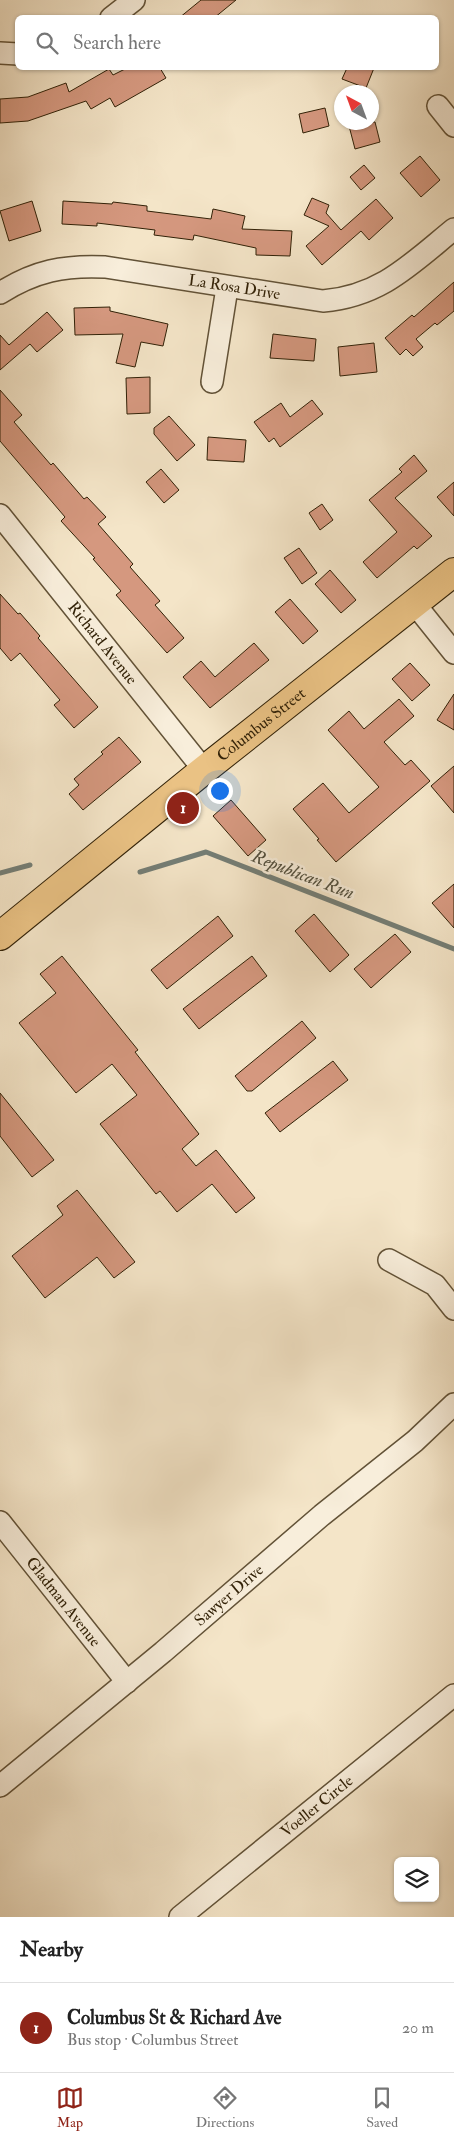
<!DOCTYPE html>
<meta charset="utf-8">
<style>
body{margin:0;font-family:"IM FELL Double Pica",serif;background:#f2f2f2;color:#222}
.controls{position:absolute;right:15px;bottom:15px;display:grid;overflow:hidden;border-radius:8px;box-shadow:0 1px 4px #0004}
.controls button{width:45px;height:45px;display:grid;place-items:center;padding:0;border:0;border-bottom:1px solid #e0e0e0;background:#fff;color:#222;font:25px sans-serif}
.compass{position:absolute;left:334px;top:85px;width:45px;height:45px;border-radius:50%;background:#fff;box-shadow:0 1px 4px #0004;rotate:319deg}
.you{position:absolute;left:219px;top:790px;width:18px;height:18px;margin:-12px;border:4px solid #fff;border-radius:50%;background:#1a73e8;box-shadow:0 0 0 8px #1a73e833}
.badge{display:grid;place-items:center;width:32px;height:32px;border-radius:50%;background:#8f2418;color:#fff;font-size:16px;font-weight:700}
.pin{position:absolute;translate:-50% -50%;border:2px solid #fff;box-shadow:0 1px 5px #0006}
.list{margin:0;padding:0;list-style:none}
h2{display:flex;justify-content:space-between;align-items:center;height:65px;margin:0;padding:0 20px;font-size:21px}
h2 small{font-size:16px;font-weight:400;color:#767676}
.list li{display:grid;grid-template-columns:32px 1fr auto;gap:15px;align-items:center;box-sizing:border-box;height:90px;padding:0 20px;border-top:1px solid #e0e0e0}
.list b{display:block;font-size:19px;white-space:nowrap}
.list p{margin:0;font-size:16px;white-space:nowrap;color:#767676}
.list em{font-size:16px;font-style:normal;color:#767676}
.icon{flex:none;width:28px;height:28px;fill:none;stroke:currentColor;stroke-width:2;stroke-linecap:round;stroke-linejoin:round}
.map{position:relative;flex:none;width:454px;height:1917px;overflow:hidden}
.search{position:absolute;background:#fff;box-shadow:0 1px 4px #0004;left:15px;right:15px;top:15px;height:55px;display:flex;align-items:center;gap:12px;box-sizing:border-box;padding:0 18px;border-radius:8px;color:#767676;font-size:19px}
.sheet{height:155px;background:#fff}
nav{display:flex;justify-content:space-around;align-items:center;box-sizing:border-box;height:70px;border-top:1px solid #e0e0e0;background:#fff;font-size:14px;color:#767676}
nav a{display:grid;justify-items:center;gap:2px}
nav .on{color:#8f2418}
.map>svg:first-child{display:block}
</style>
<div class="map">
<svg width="454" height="1917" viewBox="0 0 454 1917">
<rect width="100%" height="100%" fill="#f4e5c8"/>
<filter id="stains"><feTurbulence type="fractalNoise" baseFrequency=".004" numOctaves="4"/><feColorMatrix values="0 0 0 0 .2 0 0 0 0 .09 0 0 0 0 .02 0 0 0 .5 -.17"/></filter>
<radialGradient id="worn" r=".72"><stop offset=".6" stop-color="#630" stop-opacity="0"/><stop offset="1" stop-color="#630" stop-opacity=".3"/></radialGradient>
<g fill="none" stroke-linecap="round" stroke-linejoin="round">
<g stroke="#747e76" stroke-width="5">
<path d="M140,872L206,852L454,949"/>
<path d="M0,873L30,865"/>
</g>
</g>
<g fill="#d5987f" stroke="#312107">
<path d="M201,0H236L214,18H179Z"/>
<path d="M127,68H160L166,78L115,107L110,98L91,109L86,101L28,121L0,123V99L28,97L66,83L69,92L109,69L113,75Z"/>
<path d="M347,68H374L366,88L342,79Z"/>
<path d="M325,108L329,126L303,133L299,114Z"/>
<path d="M348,122H375L380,142L355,149Z"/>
<path d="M420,156L440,180L421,197L400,173Z"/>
<path d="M364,165L375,178L361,190L350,177Z"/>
<path d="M312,198L329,205L326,213L341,230L376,199L393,218L369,240L361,231L322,265L306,246L329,226L304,215Z"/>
<path d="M32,201L41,231L9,241L0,211Z"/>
<path d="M63,201L112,204L113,202L147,206V211L211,219L213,209L245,216L242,229L292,231L290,256L256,255V248L194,235L193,240L154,235L155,230L97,223V226L62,224Z"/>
<path d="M454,282V311L437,325L435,323L416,339L423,347L413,356L406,349L400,355L385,338L412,315L414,317Z"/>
<path d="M110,307V311L168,324L163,346L141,342L135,367L116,363L123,334L75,335L74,308Z"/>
<path d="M47,312L63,330L37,352L30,344L0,370V335L9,345Z"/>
<path d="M273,334L316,339L314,361L270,358Z"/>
<path d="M374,343L377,372L340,376L338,347Z"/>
<path d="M150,377V413L127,414L126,378Z"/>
<path d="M0,390L22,415L14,422L51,465L53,463L84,499L87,497L106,517L98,524L133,564L130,567L160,601L155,605L184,638L167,653L116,595L121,591L93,559L95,558L61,521L65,517L0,441Z"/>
<path d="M312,400L323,414L280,447L274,438L269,442L254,422L281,403L290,417Z"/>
<path d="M169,416L195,445L177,461L154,434V428Z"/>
<path d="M208,437L246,440L244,462L207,460Z"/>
<path d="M414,455L427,471L395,498L432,536L417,549L414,546L377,578L363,562L397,532L369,500L402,472L399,469Z"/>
<path d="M161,469L179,490L164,503L146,482Z"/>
<path d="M454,482V516L437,497Z"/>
<path d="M322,504L333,520L320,530L309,513Z"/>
<path d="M299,548L317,573L302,584L284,558Z"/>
<path d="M330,570L356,600L341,613L315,584Z"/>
<path d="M0,594L18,614L20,613L40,636L38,638L98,707L74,728L54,705L60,700L20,653L11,661L0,648Z"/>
<path d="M290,599L318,631L303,644L275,612Z"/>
<path d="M254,643L269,660L210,708L183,677L201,661L215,677Z"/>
<path d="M410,663L430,685L412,701L392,679Z"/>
<path d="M454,694V730L437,720Z"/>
<path d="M399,699L414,716L384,742L405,765L411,760L430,781L336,862L317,840L319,839L293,809L323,783L349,813L379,787L328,730L349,711L364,729Z"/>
<path d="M119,737L141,762L83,810L69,794L79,785L74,779L103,754L101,752Z"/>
<path d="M454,766V813L431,786Z"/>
<path d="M231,800L266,840L248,856L213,816Z"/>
<path d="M454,884V928L432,903Z"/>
<path d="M314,914L349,955L330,972L295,931Z"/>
<path d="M218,916L233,936L167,989L151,970Z"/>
<path d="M395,934L411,952L371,988L354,969Z"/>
<path d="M62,956L138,1050L135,1052L199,1134L182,1149L196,1166L216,1150L255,1198L236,1213L212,1184L177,1212L160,1191L156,1194L100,1124L137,1095L112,1064L76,1093L19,1023L56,993L40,974Z"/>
<path d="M252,956L267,976L199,1029L183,1009Z"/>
<path d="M302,1021L316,1038L252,1091H247L235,1076Z"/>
<path d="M333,1061L348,1080L280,1132L265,1113Z"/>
<path d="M0,1093L54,1160L32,1177L0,1136Z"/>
<path d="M77,1190L135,1262L114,1278L97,1257L45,1298L12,1256L63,1215L57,1206Z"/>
</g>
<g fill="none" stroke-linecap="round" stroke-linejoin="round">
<g stroke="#625237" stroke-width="24">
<g id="minor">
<path d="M111,18L134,0"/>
<path d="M0,53L18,54"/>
<path d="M438,106L454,126"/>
<path id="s1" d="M0,293C35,271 64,265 105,267L323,301C381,296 411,264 454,229"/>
<path d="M212,382L227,288"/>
<path id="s2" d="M0,515L204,770"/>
<path d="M414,603L454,653"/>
<path d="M389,1260L435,1285L454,1309"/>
<path id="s3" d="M0,1522L127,1682"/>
<path id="s4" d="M0,1786L163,1652L322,1515L415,1441L454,1404"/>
<path id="s5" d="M180,1917L454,1695"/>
</g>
</g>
<g stroke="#312107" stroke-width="30">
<g id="major">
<path id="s6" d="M0,936L204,770L454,572"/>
</g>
</g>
<use href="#minor" stroke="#f8eedb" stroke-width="21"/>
<use href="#major" stroke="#eac284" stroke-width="28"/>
</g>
<g text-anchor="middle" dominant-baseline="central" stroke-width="5" stroke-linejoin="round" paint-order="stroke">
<g font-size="16" fill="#312107" stroke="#f8eedb">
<text stroke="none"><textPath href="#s1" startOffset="241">La Rosa Drive</textPath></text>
<text stroke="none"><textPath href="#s2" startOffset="164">Richard Avenue</textPath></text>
<text stroke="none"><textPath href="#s6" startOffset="336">Columbus Street</textPath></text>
<text stroke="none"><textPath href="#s4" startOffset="298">Sawyer Drive</textPath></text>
<text stroke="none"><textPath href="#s3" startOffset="102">Gladman Avenue</textPath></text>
<text stroke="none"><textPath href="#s5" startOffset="176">Voeller Circle</textPath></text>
</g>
<g font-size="18" font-style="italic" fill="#53503e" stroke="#f8eedb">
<text transform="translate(303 875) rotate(21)">Republican Run</text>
</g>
</g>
<rect width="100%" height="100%" filter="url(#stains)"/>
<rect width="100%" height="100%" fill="url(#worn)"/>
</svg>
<div class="controls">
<button><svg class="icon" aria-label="layers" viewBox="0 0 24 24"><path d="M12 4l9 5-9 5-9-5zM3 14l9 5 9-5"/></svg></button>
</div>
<svg class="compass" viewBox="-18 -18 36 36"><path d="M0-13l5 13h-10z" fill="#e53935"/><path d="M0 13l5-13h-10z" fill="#767676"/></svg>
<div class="you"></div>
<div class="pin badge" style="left:183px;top:808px">1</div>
<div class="search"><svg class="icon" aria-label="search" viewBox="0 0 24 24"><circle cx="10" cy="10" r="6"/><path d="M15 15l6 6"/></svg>Search here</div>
</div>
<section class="sheet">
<h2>Nearby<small></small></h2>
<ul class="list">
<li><span class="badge">1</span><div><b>Columbus St &amp; Richard Ave</b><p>Bus stop · Columbus Street</p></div><em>20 m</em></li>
</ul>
</section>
<nav>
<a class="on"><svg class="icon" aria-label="map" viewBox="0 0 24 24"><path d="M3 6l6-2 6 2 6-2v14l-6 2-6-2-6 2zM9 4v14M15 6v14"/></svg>Map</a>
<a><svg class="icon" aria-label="directions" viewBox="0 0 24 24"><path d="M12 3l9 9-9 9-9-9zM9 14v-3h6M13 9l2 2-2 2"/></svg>Directions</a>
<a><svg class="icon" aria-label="saved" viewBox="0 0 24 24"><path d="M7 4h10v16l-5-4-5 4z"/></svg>Saved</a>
</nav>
